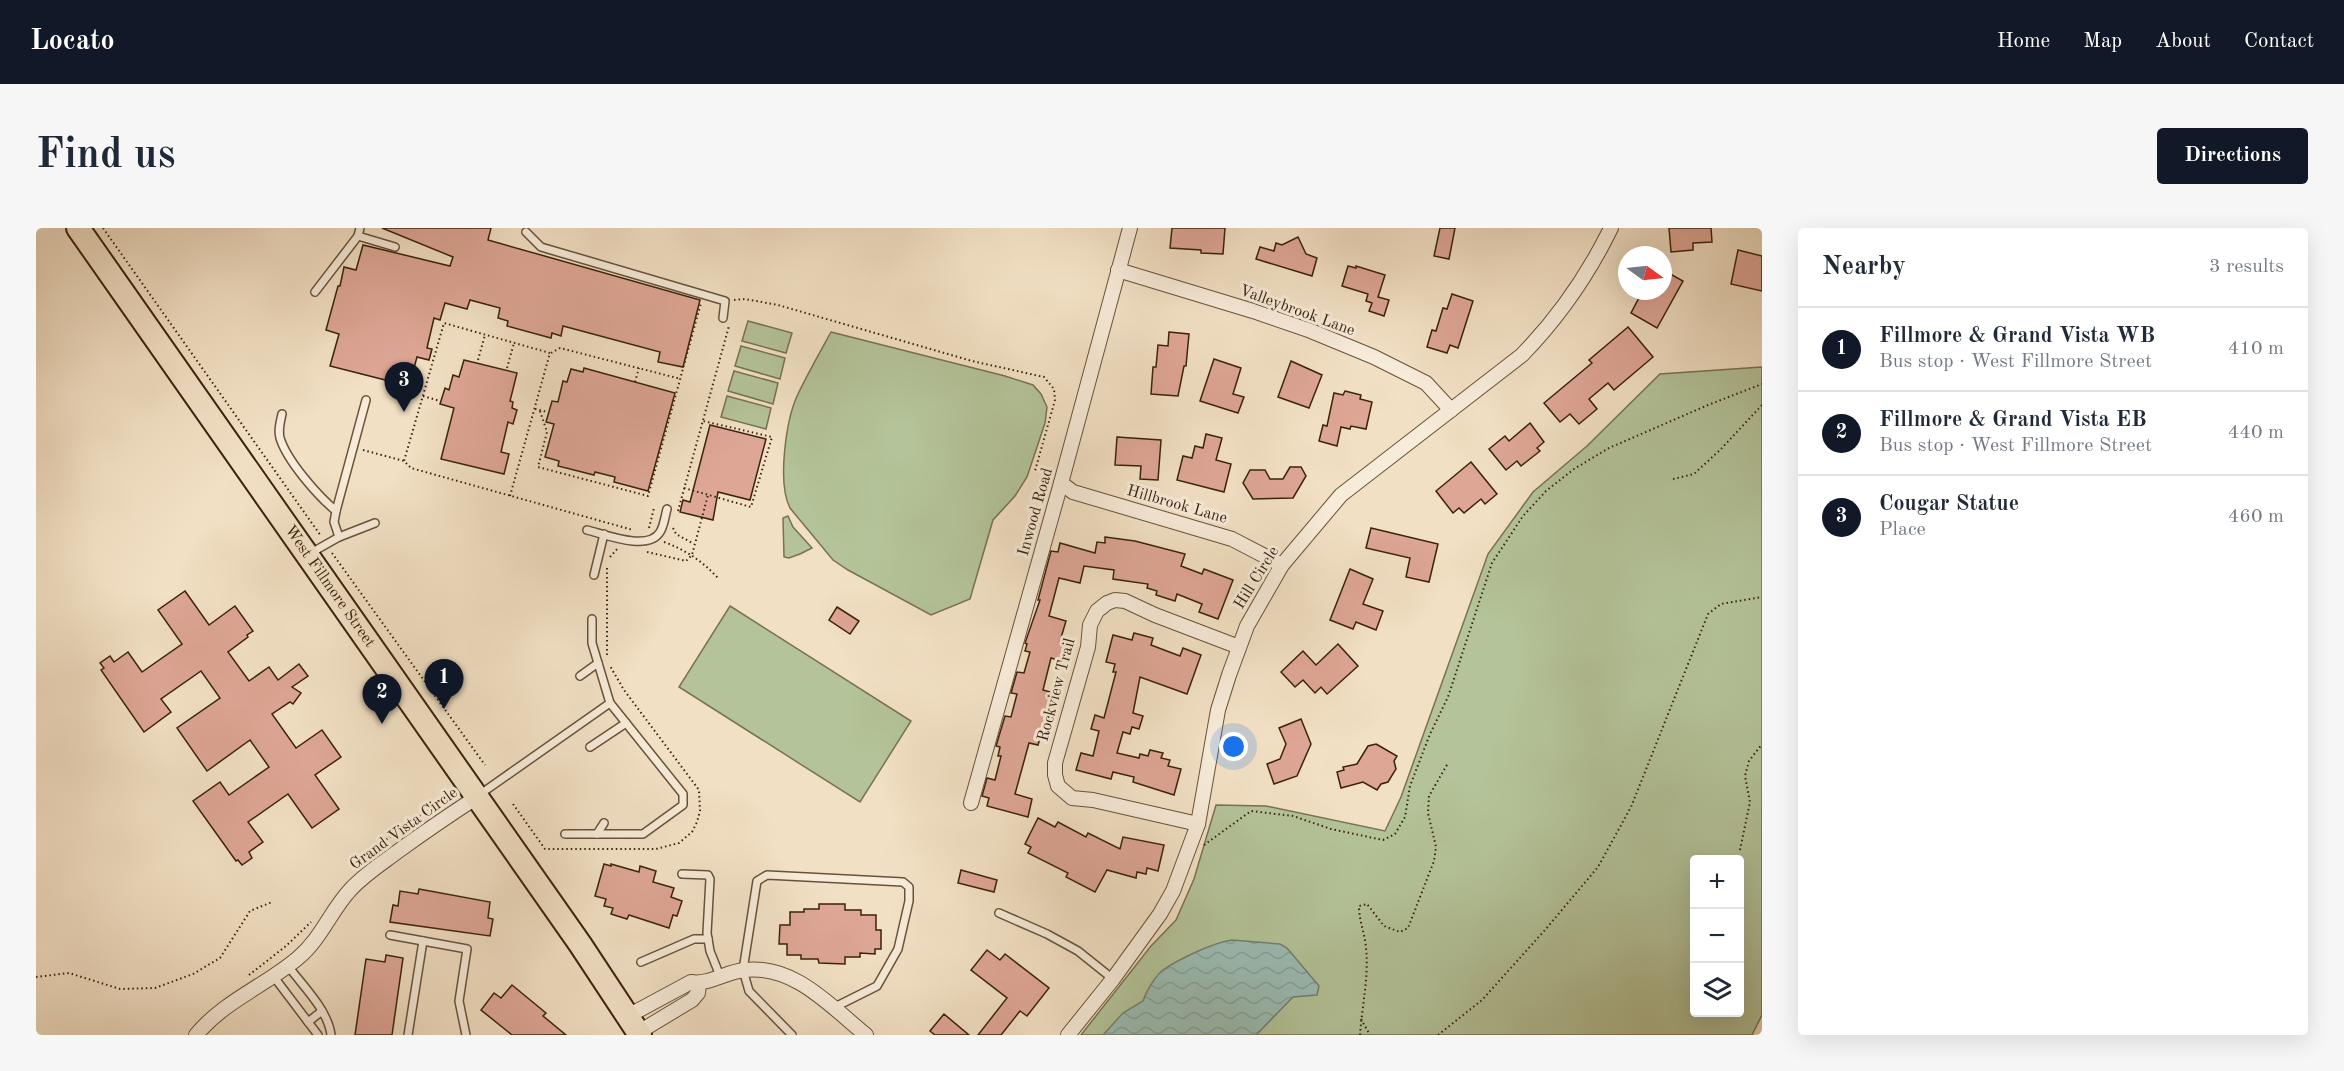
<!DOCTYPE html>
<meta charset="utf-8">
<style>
body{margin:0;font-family:"Old Standard TT",serif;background:#f6f6f7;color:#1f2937}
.controls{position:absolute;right:18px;bottom:18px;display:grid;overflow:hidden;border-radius:6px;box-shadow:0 6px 24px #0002}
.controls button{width:54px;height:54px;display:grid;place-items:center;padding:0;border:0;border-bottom:2px solid #e0e1e3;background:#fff;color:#1f2937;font:30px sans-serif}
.compass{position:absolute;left:1582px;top:18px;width:54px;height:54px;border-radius:50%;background:#fff;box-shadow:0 6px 24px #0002;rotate:105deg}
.you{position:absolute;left:1198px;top:519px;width:21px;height:21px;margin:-15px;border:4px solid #fff;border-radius:50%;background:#1a73e8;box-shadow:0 0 0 9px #1a73e833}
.badge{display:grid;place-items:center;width:39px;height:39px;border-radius:50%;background:#111827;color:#fff;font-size:20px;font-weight:700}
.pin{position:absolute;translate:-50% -50px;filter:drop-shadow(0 2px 3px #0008)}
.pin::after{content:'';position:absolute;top:32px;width:21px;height:18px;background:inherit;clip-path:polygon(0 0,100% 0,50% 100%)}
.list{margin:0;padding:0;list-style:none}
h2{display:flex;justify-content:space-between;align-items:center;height:78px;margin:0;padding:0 24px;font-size:26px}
h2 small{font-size:20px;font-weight:400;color:#747a83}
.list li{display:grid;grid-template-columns:39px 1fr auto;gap:18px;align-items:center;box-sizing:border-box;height:84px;padding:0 24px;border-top:2px solid #e0e1e3}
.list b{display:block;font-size:22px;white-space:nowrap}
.list p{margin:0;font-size:20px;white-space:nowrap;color:#747a83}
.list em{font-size:20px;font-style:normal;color:#747a83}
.icon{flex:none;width:33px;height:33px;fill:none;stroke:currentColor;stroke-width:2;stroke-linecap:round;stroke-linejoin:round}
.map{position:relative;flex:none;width:1726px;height:807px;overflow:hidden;border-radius:6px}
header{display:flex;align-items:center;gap:36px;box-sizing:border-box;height:84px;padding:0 30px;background:#111827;color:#fff}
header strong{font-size:28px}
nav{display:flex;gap:33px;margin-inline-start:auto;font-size:21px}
.intro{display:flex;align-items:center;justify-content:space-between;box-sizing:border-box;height:144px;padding:0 36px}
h1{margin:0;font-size:42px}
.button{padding:15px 27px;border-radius:6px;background:#111827;color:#fff;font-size:21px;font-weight:700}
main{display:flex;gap:36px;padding:0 36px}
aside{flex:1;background:#fff;border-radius:6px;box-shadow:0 6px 24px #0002}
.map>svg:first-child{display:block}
</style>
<header>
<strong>Locato</strong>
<nav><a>Home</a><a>Map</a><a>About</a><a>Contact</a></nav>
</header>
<div class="intro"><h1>Find us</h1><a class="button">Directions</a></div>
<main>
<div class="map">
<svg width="1726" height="807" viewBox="0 0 1726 807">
<defs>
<pattern id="water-waves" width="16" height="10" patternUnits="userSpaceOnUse" patternTransform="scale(1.5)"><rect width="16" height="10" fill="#9bbdb4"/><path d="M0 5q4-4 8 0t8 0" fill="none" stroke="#86a29a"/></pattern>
</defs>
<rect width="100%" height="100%" fill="#f2e0c4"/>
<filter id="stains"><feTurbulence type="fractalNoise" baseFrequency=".00333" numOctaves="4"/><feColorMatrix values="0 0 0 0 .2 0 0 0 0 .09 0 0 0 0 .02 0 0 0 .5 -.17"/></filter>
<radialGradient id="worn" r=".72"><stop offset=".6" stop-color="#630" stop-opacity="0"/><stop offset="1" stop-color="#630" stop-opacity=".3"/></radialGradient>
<g fill="#b4c399" stroke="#777252" stroke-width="1.5" fill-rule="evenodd">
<path d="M712,93L756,105L750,125L706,113Z"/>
<path d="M795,104L969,148L997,157L1005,166L1011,179L1009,195L991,249L979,268L957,292L934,371L895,387L812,342L797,332L754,280C741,255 750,191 762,166C772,145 784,124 795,104Z"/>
<path d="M705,118L749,130L744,151L699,138Z"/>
<path d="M1726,139V787L1716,807H1045L1115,718L1140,692L1158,651L1180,577L1230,578L1349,603L1365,569L1452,326L1497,264L1551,218L1624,146ZM1658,632H1704V784H1658Z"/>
<path d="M698,143L742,155L737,176L692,163Z"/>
<path d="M691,168L735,180L730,201L685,189Z"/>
<path d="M752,288L757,299L776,320L764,326L753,330L748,329L747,290Z"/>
<path d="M694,378L875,493L824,574L643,459Z"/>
</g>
<path fill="url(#water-waves)" stroke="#747f71" stroke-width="1.5" d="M1196,712L1244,716L1251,720L1283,758L1281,767L1257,769L1220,807H1067L1087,785L1107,773C1110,764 1119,748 1127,742C1143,731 1176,715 1196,712Z"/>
<g fill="#dea695" stroke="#3a220c" stroke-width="1.5">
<path d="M346,0H455L452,12L664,72L647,139L622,134L624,124L527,98L525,108L516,105L515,110L471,98L472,93L462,90L464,80L434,72L431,81L409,75L404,92L398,90L391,120L396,121L393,132L381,129L373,158L294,138L303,106L290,102L302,58H304L308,39L320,42L327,17L414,38L417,29Z"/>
<path d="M1136,0H1189L1187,26L1165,25V22L1134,20Z"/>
<path d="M1404,0H1419L1413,31L1398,28Z"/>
<path d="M1633,0H1675L1676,14L1657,15V22L1635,24Z"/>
<path d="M1262,9L1270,26L1281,30L1276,48L1220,31L1224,19L1238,23L1240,15L1246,17Z"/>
<path d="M1702,22L1726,28V63L1695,56Z"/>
<path d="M1312,38L1320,40V38L1349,47L1342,69L1353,72L1348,88L1333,83L1336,75L1330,73L1332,66L1306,58Z"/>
<path d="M1627,42L1647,53L1621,100L1595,85L1605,66L1613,70L1616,63H1627Z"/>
<path d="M1416,66L1437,73L1422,120L1414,117L1411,125L1391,119L1396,102L1400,103L1407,80L1411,81Z"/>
<path d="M1592,99L1617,129L1578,162L1572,155L1553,171L1561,181L1543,196L1534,186L1524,194L1508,175L1556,135L1553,132Z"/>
<path d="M1133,104L1153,106L1150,138H1148L1142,168L1115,166L1117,139H1120L1122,117L1132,118Z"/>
<path d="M1178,131L1205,140L1197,166L1208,169L1202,185L1164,173Z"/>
<path d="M428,132L481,145L474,173L477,174L476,180L481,182L477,196L472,194L465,224L473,226L468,246L405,231L418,180L404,176L409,160L413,162L417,147L423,149Z"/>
<path d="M1255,133L1286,147L1273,180L1242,169Z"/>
<path d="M548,140L639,165L612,263L578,254L579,249L559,244L558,247L522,238L523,233L509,229L518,196L510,194L516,173L522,174L527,153L531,154L535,141L547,144Z"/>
<path d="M1309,163L1325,167L1324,171L1336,174L1330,201L1315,198L1314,201L1305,199L1301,218L1283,213L1287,197L1291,198L1298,165L1307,167Z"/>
<path d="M1494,195L1508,214L1501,220L1504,223L1485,238L1481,233L1470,242L1453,221L1469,208L1473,213Z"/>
<path d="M674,197L730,211L714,272L682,264L677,292L644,284L647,272L654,274Z"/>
<path d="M1170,206L1186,210L1180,232L1195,236L1188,264L1141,252L1147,228L1156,230L1159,218L1167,220Z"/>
<path d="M1081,209L1125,212L1122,252L1104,251L1105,238L1079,237Z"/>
<path d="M1435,234L1461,266L1449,276L1445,271L1428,285L1423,280L1417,285L1400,263Z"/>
<path d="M1254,239H1265L1270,248L1257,270L1217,271L1207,255L1214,242H1229L1234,251H1247Z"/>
<path d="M1335,300L1402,316L1393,354L1370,349L1374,330L1330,320Z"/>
<path d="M1069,309L1099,313L1149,326L1145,338L1166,346L1168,341L1197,352L1182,391L1163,384L1166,376L1141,366L1139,373L1120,367L1121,363L1111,360L1112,356L1077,351L1078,342L1048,338L1044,355L1023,350L1013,388L1030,393L1024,413L1030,415L1025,433L1015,430L1007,462L1018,465L1013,484H1011L1002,517L993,515L979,566L996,571L992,589L951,578L953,570L946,568L951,550L959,552L965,528H962L964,519L960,518L969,488L975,489L981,466L975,465L981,444L988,445L994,424L989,423L991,416L989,415L1004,372H1002L1015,323L1022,324L1024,315L1059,325L1061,314L1069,315Z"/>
<path d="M1314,341L1337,351L1327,376L1347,383L1340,402L1320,394L1317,401L1294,392Z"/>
<path d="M149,363L173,397L199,378L217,403L211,407L212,409L192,424L213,453L233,439L242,452L263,436L272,448L256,459L265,465L257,476L254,474L236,486L260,520L286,502L305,529L279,547L303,581L276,600L252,566L212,594L227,614L213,624L216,630L206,637L202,632L200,633L157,573L184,554L193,567L233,539L214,512L171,543L141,500L184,470L165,443L125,471L135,484L108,504L65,442L68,440L64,435L74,428L78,434L92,424L106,444L146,416L122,382Z"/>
<path d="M801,379L823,393L814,406L793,392Z"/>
<path d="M1098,405L1117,410L1115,417L1144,428L1147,420L1165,427L1151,466L1104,449L1097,485L1107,488L1103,501L1096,499L1094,506L1087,504L1081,525L1103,530L1104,526L1112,528L1114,522L1127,525L1125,530L1134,532L1132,538L1145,541L1138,567L1097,554L1098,549L1077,544L1075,551L1040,542L1045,525L1057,528L1063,503L1055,501L1059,487L1068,490L1080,444H1077L1079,436L1070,434L1077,407L1096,412Z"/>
<path d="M1302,416L1322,438L1291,466L1285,459L1279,465L1267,452L1259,459L1245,444L1267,423L1280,437Z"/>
<path d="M1265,491L1275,516L1261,548L1238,556L1231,536L1244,531L1250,516L1243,500Z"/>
<path d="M1340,516L1361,528L1358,533L1360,541L1352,554L1345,556L1341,562L1327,554L1305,560L1301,544L1308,542L1307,539L1321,536L1332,518Z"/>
<path d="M1002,590L1019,599L1022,594L1050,609L1052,605L1084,621L1087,609L1128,617L1122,643L1111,640L1110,646L1101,644L1100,650L1071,642L1059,664L1030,649L1032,645L992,625L995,619L989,616Z"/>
<path d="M568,636L575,638V636L603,644L604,638L620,643L617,654L638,660L635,669L646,673L641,688L637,687L633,700L593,687L591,691L575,686L577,680L568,678L570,671L559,668Z"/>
<path d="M925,642L961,652L958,664L922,655Z"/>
<path d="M383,661L454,674L452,690L457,691L454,708L354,694L357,677L362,678L364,663L382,666Z"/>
<path d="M783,676H809V682H825V687H840V702H845V721H839V726L824,725V729H809V736L783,735L782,731H765V727H751V716H743L744,697H754V684H768V681H783Z"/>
<path d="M951,722L964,732L969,726L1013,760L991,788L984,783L965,807H942L971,770L935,742Z"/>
<path d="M350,727L367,730L356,807H319L330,731L349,734Z"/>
<path d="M476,757L510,785L507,788L530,807H476L445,782L458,765L465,770Z"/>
<path d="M908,786L933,807H899L894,803Z"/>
</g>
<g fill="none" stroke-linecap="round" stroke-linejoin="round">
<g stroke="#68523a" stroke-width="10">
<g id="lane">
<path d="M490,4L505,19L689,73L687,90"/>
<path d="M322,8L359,19"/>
<path d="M279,64L322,8L324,0"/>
<path d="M246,186C244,195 242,202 244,210C251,233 282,268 300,283"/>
<path d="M551,302C568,306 612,324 624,304C628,298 629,288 631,281"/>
<path d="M303,309L298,294L300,283L330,172"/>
<path d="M273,326L303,309L339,295"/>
<path d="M558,347L568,306"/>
<path d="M544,448L562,435"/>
<path d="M554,519L590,495"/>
<path d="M443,567L574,475L556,415V391"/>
<path d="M529,606H607L647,577V566L574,475"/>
<path d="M561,606L568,595"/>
<path d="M646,646L672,647L674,651L671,705L674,723L684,748"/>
<path d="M963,685L1011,706L1042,723L1077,751"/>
<path d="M354,707L431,721L423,773L430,807"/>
<path d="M605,734L658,711H672"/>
<path d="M252,738C267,758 292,782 295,807"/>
<path d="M238,749L282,807"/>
<path d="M272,794L286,783"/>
<path d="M372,807L387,713"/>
<path d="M756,807L713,763L707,742L721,653L731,647L867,654L873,659V673L862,721L841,758L797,780"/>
</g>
</g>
<g stroke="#68523a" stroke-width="16">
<g id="street">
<path d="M1082,42L1217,83L1275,103L1338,129L1390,155L1415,182"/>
<path d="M1025,255L1037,264L1196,311L1246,337"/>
<path d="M935,575L1025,255L1094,0"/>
<path d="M1162,596L1057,572L1036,570L1022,558L1019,547V535L1052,419L1054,397L1061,383L1071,375L1079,372L1089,373L1119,387L1203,419"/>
<path d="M592,788L655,754C672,757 690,744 708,742C758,736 794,778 830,807"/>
<path d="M603,804L656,772L662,765L663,755"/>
<path d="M160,807C188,773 229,758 262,730C285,711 295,682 315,661C330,645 348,634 365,621C390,603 415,586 441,569"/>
<path d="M1032,807L1077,751L1124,686L1137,663L1162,596L1182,482L1193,447L1211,398L1246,337L1305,267L1486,127C1522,90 1552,47 1575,0"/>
</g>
</g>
<g stroke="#3a220c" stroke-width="26">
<g id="primary">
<path id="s1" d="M42,0L544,716L604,807"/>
</g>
</g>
<g stroke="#3a220c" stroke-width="2" stroke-dasharray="1.5 3" stroke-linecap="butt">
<path d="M67,0L285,308"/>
<path d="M698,72L709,71L742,77L936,133L1008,149L1018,161L1019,172L999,243"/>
<path d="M515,125L524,120L645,151"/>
<path d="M442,132L449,107"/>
<path d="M471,140L478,115"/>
<path d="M599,154L603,140"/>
<path d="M387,168L404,173"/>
<path d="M499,181L512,184"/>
<path d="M504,183L511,204L502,239L612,268L665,75"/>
<path d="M327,222L368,233"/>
<path d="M1637,251L1658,246L1685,221L1726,177"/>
<path d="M648,260L715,279L736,209L667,193"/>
<path d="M474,268L514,125L408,95L368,233L375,240L597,302"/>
<path d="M642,283L693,98"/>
<path d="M613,300L618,280"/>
<path d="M637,300L640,306L658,316"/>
<path d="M628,314C650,322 666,333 682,350"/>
<path d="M611,324L650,333L656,327L672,267"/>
<path d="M296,325L449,537"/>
<path d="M574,329L582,320"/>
<path d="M571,427V337"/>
<path d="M477,576L509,621H620L643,615L656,604L661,594L664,583L663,562L588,462L574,438"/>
<path d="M1168,617L1215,583L1257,588L1295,601L1347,612L1359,606L1369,589L1374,558L1394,506L1412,469L1456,335L1487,288L1510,263L1538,241L1573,220L1672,177L1726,156"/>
<path d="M1704,622L1714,574L1709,548L1713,533L1726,516"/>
<path d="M333,626L342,617L401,577"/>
<path d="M213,747L250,718L275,694"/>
<path d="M0,749L33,745L84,761L119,760L157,746L184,730L214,683L236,674"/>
<path d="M1325,791L1334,807"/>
<path d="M1324,807C1326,778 1333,749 1330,720C1329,706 1323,693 1323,678L1331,676L1348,698L1364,704L1372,700L1398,633L1400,619L1392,585L1393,568L1412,535"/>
<path d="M1402,807L1446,772L1509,702L1562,639L1595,579L1672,386L1685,376L1726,369"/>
</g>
<use href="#lane" stroke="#f7ebd9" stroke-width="7"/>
<use href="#street" stroke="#f7ebd9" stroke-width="14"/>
<use href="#primary" stroke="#f2e0c4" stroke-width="22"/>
</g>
<g text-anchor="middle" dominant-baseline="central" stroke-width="6" stroke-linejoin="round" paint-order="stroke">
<g font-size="16" fill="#3a220c" stroke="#f7ebd9">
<text transform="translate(1261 83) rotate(20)">Valleybrook Lane</text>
<text transform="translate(1141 277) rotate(16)">Hillbrook Lane</text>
<text transform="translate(1000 284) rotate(-74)">Inwood Road</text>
<text transform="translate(1221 350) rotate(-58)">Hill Circle</text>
<text stroke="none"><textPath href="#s1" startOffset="438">West Fillmore Street</textPath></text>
<text transform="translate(1021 462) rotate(-75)">Rockview Trail</text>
<text transform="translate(368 601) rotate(-36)">Grand Vista Circle</text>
</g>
</g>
<rect width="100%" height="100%" filter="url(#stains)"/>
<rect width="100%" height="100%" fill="url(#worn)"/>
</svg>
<div class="controls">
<button>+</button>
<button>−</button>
<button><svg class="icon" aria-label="layers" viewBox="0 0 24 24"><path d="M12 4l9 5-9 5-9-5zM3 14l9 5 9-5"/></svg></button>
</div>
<svg class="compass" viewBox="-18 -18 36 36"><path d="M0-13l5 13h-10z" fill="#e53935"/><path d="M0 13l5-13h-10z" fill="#747a83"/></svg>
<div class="you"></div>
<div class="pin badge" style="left:408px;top:481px">1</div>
<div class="pin badge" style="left:346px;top:496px">2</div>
<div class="pin badge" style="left:368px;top:184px">3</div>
</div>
<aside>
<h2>Nearby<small>3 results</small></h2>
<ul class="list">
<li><span class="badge">1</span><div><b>Fillmore &amp; Grand Vista WB</b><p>Bus stop · West Fillmore Street</p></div><em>410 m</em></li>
<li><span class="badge">2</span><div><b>Fillmore &amp; Grand Vista EB</b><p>Bus stop · West Fillmore Street</p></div><em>440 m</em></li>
<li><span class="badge">3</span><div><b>Cougar Statue</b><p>Place</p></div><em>460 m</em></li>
</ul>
</aside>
</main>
